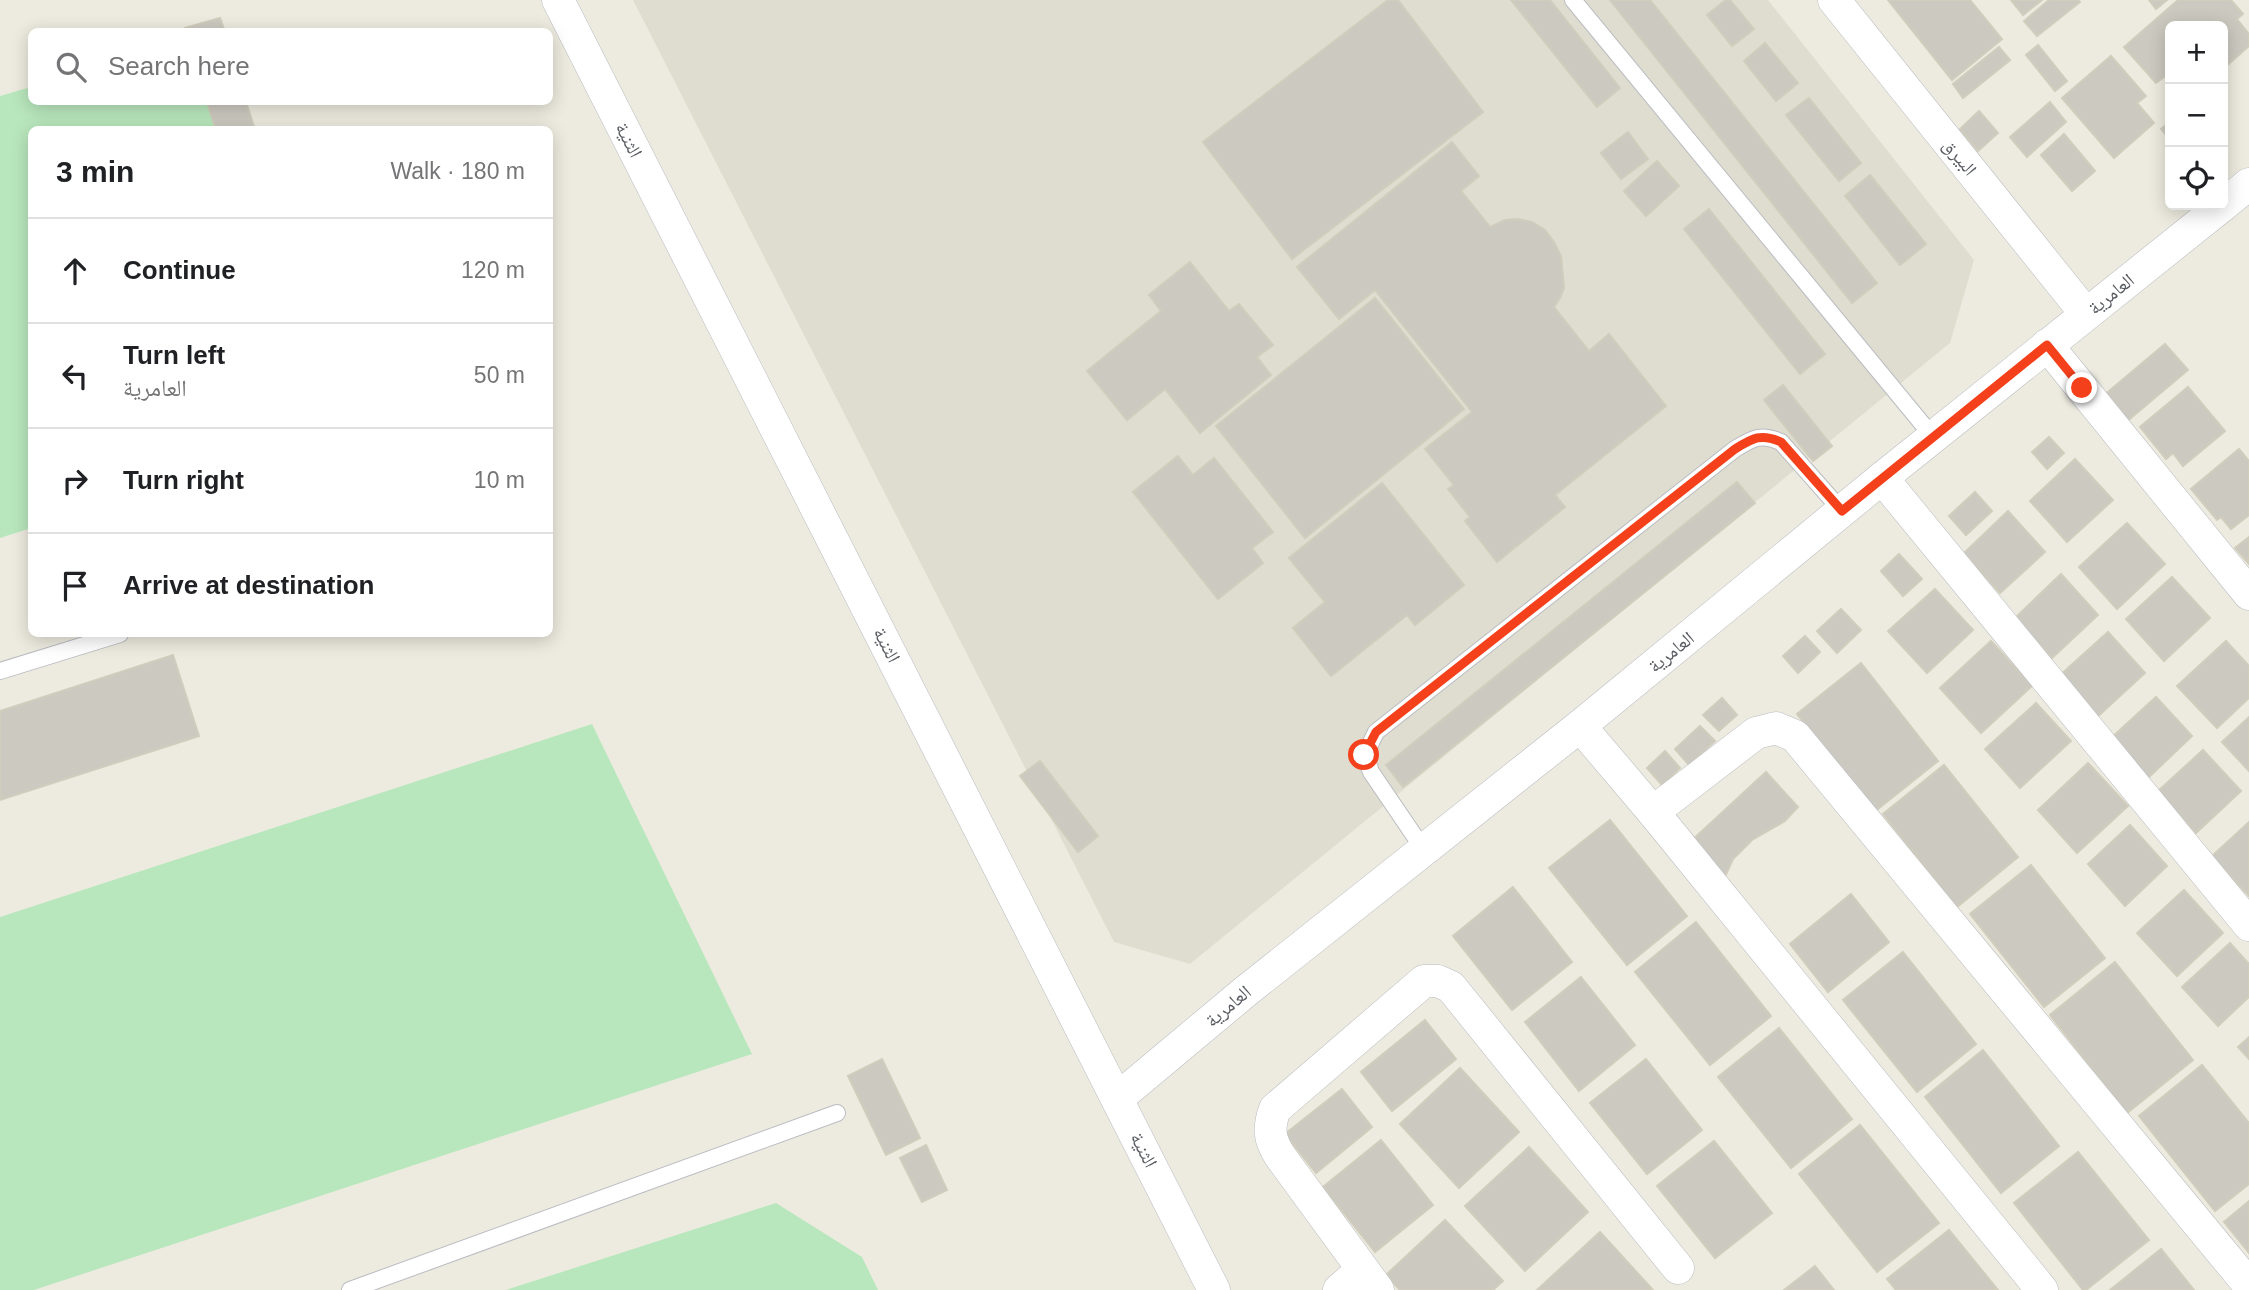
<!DOCTYPE html>
<meta charset="utf-8">
<style>
body{margin:0;font-family:Arial,"Noto Naskh Arabic",sans-serif;background:#f2f2f2;color:#202124}
.controls{position:absolute;right:21px;top:21px;display:grid;overflow:hidden;border-radius:10px;box-shadow:0 4px 18px #0003}
.controls button{width:63px;height:63px;display:grid;place-items:center;padding:0;border:0;border-bottom:2px solid #e0e0e0;background:#fff;color:#202124;font:35px sans-serif}
.stop{position:absolute;width:21px;height:21px;margin:-16px;border:5px solid #f5401c;border-radius:50%;background:#fff}
.stop.end{background:#f5401c;border-color:#fff;box-shadow:0 2px 7px #0008}
.list{margin:0;padding:0;list-style:none}
h2{display:flex;justify-content:space-between;align-items:center;height:91px;margin:0;padding:0 28px;font-size:30px}
h2 small{font-size:23px;font-weight:400;color:#757577}
.list li{display:grid;grid-template-columns:46px 1fr auto;gap:21px;align-items:center;box-sizing:border-box;height:105px;padding:0 28px;border-top:2px solid #e0e0e0}
.list b{display:block;font-size:26px;white-space:nowrap}
.list p{margin:0;font-size:23px;white-space:nowrap;color:#757577}
.list em{font-size:23px;font-style:normal;color:#757577}
.icon{flex:none;width:38px;height:38px;fill:none;stroke:currentColor;stroke-width:2;stroke-linecap:round;stroke-linejoin:round}
.map{position:relative;flex:none;width:2249px;height:1290px;overflow:hidden}
.search{position:absolute;background:#fff;box-shadow:0 4px 18px #0003;left:28px;top:28px;width:525px;height:77px;display:flex;align-items:center;gap:18px;box-sizing:border-box;padding:0 24px;border-radius:10px;color:#757577;font-size:26px}
.panel{position:absolute;background:#fff;box-shadow:0 4px 18px #0003;left:28px;top:126px;width:525px;height:511px;border-radius:10px}
.map>svg:first-child{display:block}
</style>
<div class="map">
<svg width="2249" height="1290" viewBox="0 0 2249 1290">
<rect width="100%" height="100%" fill="#edebdf"/>
<path fill="#dfddcf" d="M633,0H1768L1974,260L1950,343L1190,964L1114,942Z"/>
<g fill="#b9e7bd">
<path d="M31,87L32,102H230L238,129L32,130L31,528L0,538V96Z"/>
<path d="M592,724L752,1054L34,1290H0V917Z"/>
<path d="M776,1203L862,1257L878,1290H506Z"/>
</g>
<g fill="#ccc9c0" stroke="#d1cdbd" stroke-width="2">
<path d="M1388,0H1398L1483,112L1292,259L1203,142Z"/>
<path d="M1511,0H1550L1620,88L1597,107Z"/>
<path d="M1610,0H1650L1877,283L1852,303Z"/>
<path d="M1726,0H1730L1754,29L1732,46L1707,15Z"/>
<path d="M1888,0H1970L2002,39L1952,80Z"/>
<path d="M2011,0H2042L2023,15Z"/>
<path d="M2049,0H2078L2080,2L2037,36L2024,21Z"/>
<path d="M2149,0H2167L2156,9Z"/>
<path d="M2178,0H2231L2243,14L2237,19L2249,34V46L2223,69V26H2170V79L2167,75L2156,83L2124,47Z"/>
<path d="M220,18L225,32H186L185,28Z"/>
<path d="M1765,43L1798,83L1776,101L1744,61Z"/>
<path d="M2038,45L2067,81L2055,91L2026,55Z"/>
<path d="M1999,47L2010,60L1963,98L1953,84Z"/>
<path d="M2111,56L2146,96L2137,103L2154,123L2114,158L2062,98Z"/>
<path d="M1809,98L1861,163L1839,181L1786,115Z"/>
<path d="M207,102H246L255,130H216Z"/>
<path d="M2050,102L2066,122L2027,157L2010,137Z"/>
<path d="M1979,111L1998,133L1978,151L1960,129Z"/>
<path d="M2170,122V140L2161,129Z"/>
<path d="M1628,132L1648,159L1621,179L1601,153Z"/>
<path d="M2064,134L2095,171L2072,191L2041,155Z"/>
<path d="M1452,142L1479,176L1461,191L1490,227L1505,220L1518,219L1532,222L1545,230L1554,242L1561,256L1564,288L1560,298L1554,307L1589,351L1609,334L1666,406L1555,495L1565,507L1497,562L1465,521L1470,517L1448,489L1454,485L1425,449L1472,412L1375,290L1339,319L1297,267Z"/>
<path d="M1657,161L1679,186L1646,216L1624,191Z"/>
<path d="M1870,175L1926,244L1900,265L1845,196Z"/>
<path d="M1709,209L1825,354L1800,374L1684,229Z"/>
<path d="M1190,262L1229,311L1239,304L1273,345L1257,357L1271,375L1200,433L1165,389L1127,420L1087,371L1161,311L1149,295Z"/>
<path d="M1375,298L1464,409L1305,538L1216,426Z"/>
<path d="M2165,344L2188,370L2126,422L2103,396Z"/>
<path d="M1783,385L1832,446L1813,461L1764,400Z"/>
<path d="M2188,387L2225,431L2183,466L2173,453L2166,459L2140,427Z"/>
<path d="M2049,437L2064,453L2047,469L2032,452Z"/>
<path d="M2239,449L2249,461V515L2231,529L2221,517L2217,520L2191,489Z"/>
<path d="M1178,456L1193,475L1214,458L1273,532L1252,548L1263,563L1218,599L1133,492Z"/>
<path d="M2075,459L2113,500L2067,542L2030,501Z"/>
<path d="M1737,482L1755,503L1403,787L1386,765Z"/>
<path d="M1382,483L1464,585L1415,625L1407,615L1331,676L1293,628L1325,602L1289,558Z"/>
<path d="M1975,492L1992,511L1966,535L1949,516Z"/>
<path d="M2008,511L2045,552L2000,593L1964,553Z"/>
<path d="M2127,523L2165,564L2117,609L2079,567Z"/>
<path d="M2249,537V564L2235,548Z"/>
<path d="M1899,554L1922,579L1903,596L1881,571Z"/>
<path d="M2061,574L2098,615L2052,658L2015,618Z"/>
<path d="M2172,577L2210,618L2164,661L2126,619Z"/>
<path d="M1935,589L1973,630L1927,673L1888,631Z"/>
<path d="M1841,609L1861,630L1837,653L1817,631Z"/>
<path d="M2108,632L2145,673L2096,718L2058,677Z"/>
<path d="M1805,636L1820,652L1798,673L1783,656Z"/>
<path d="M1991,641L2032,686L1981,733L1940,688Z"/>
<path d="M2226,641L2249,666V698L2217,728L2177,686Z"/>
<path d="M173,655L199,736L0,800V711Z"/>
<path d="M1861,663L1938,761L1874,812L1797,714Z"/>
<path d="M2156,697L2192,736L2148,778L2111,738Z"/>
<path d="M1722,698L1737,715L1719,731L1703,715Z"/>
<path d="M2036,703L2071,741L2020,788L1985,749Z"/>
<path d="M2249,717V771L2222,742Z"/>
<path d="M1700,726L1715,741L1689,765L1675,749Z"/>
<path d="M2203,750L2241,791L2196,833L2158,791Z"/>
<path d="M1665,751L1680,768L1662,785L1647,768Z"/>
<path d="M1040,761L1098,836L1078,852L1020,776Z"/>
<path d="M2088,763L2128,806L2077,853L2038,810Z"/>
<path d="M1944,765L2018,857L1957,907L1883,814Z"/>
<path d="M1766,772L1798,807L1785,821L1752,840L1733,859L1723,881L1689,843Z"/>
<path d="M1610,820L1687,916L1627,965L1549,868Z"/>
<path d="M2249,822V896L2212,856Z"/>
<path d="M2130,825L2167,866L2125,906L2088,864Z"/>
<path d="M2031,865L2105,958L2044,1007L1970,914Z"/>
<path d="M1513,887L1572,962L1512,1010L1453,936Z"/>
<path d="M2184,890L2223,933L2177,976L2137,933Z"/>
<path d="M1851,894L1889,942L1828,992L1790,944Z"/>
<path d="M1696,922L1771,1016L1710,1065L1635,972Z"/>
<path d="M2230,943L2249,964V997L2218,1026L2182,987Z"/>
<path d="M1903,952L1976,1044L1917,1092L1843,1000Z"/>
<path d="M2115,962L2193,1060L2127,1113L2050,1015Z"/>
<path d="M1581,977L1635,1045L1579,1091L1525,1022Z"/>
<path d="M1425,1020L1456,1059L1392,1111L1361,1072Z"/>
<path d="M1779,1028L1852,1119L1791,1168L1718,1077Z"/>
<path d="M2249,1037V1059L2238,1047Z"/>
<path d="M1983,1050L2059,1146L2001,1193L1925,1097Z"/>
<path d="M882,1059L920,1138L886,1155L848,1076Z"/>
<path d="M1646,1059L1702,1130L1647,1174L1590,1103Z"/>
<path d="M2202,1065L2249,1123V1184L2215,1211L2139,1116Z"/>
<path d="M1460,1068L1519,1132L1459,1188L1400,1124Z"/>
<path d="M1342,1089L1372,1127L1316,1173L1285,1134Z"/>
<path d="M1860,1125L1939,1223L1877,1272L1799,1174Z"/>
<path d="M1381,1140L1433,1205L1375,1252L1323,1187Z"/>
<path d="M1714,1141L1772,1213L1715,1258L1657,1186Z"/>
<path d="M926,1145L947,1190L922,1202L900,1158Z"/>
<path d="M1529,1147L1588,1212L1525,1271L1465,1206Z"/>
<path d="M2078,1152L2149,1240L2086,1290H2083L2014,1203Z"/>
<path d="M2249,1201V1253L2224,1222Z"/>
<path d="M1445,1220L1503,1281L1493,1290H1400L1386,1275Z"/>
<path d="M1949,1230L1998,1290H1896L1887,1279Z"/>
<path d="M1600,1232L1653,1290H1537Z"/>
<path d="M2161,1249L2194,1290H2110Z"/>
<path d="M1815,1266L1834,1290H1784Z"/>
</g>
<g fill="none" stroke-linecap="round" stroke-linejoin="round">
<g stroke="#babcc2" stroke-width="18">
<g id="lane">
<path d="M1573,0L1934,438"/>
<path d="M0,671L120,634"/>
<path d="M1424,850L1371,772L1365,755L1376,732L1735,449C1753,438 1761,433 1781,442L1842,511"/>
<path d="M350,1290L837,1113"/>
</g>
</g>
<g stroke="#babcc2" stroke-width="33">
<g id="street">
<path d="M558,0L1214,1290"/>
<path d="M1834,0L2086,314"/>
<path d="M2223,205L2249,184"/>
<path d="M2047,345L2249,594"/>
<path d="M1882,478L2249,925"/>
<path d="M1580,726L1653,812L2042,1290"/>
<path d="M1653,812L1756,733L1776,728L1795,736L2249,1285"/>
<path d="M1118,1098L1246,991L1580,726L1882,478L2223,205"/>
<path d="M1339,1290L1362,1270"/>
<path d="M1378,1290L1280,1156C1269,1139 1268,1128 1275,1109L1424,981H1438L1451,987L1678,1268"/>
</g>
</g>
<use href="#lane" stroke="#fff" stroke-width="16"/>
<use href="#street" stroke="#fff" stroke-width="32"/>
</g>
<g fill="none" stroke-linecap="round" stroke-linejoin="round">
<path stroke="#f5401c" stroke-width="9" d="M1364,755L1376,732L1735,449C1753,438 1761,433 1781,442L1842,511L2047,345L2082,388"/>
</g>
<g text-anchor="middle" dominant-baseline="central" stroke-width="7" stroke-linejoin="round" paint-order="stroke">
<g font-size="19" fill="#585b61" stroke="#fff">
<text transform="translate(629 140) rotate(63)">الثنية</text>
<text transform="translate(1960 157) rotate(51)">البيرق</text>
<text transform="translate(2111 294) rotate(-39)">العامرية</text>
<text transform="translate(887 645) rotate(63)">الثنية</text>
<text transform="translate(1671 652) rotate(-39)">العامرية</text>
<text transform="translate(1228 1006) rotate(-40)">العامرية</text>
<text transform="translate(1144 1150) rotate(63)">الثنية</text>
</g>
</g>
</svg>
<div class="controls">
<button>+</button>
<button>−</button>
<button><svg class="icon" aria-label="locate" viewBox="0 0 24 24"><circle cx="12" cy="12" r="6"/><path d="M12 2v4M12 18v4M2 12h4M18 12h4"/></svg></button>
</div>
<div class="stop" style="left:1364px;top:755px"></div>
<div class="stop end" style="left:2082px;top:388px"></div>
<div class="search"><svg class="icon" aria-label="search" viewBox="0 0 24 24"><circle cx="10" cy="10" r="6"/><path d="M15 15l6 6"/></svg>Search here</div>
<section class="panel">
<h2>3 min<small>Walk · 180 m</small></h2>
<ul class="list">
<li><svg class="icon" aria-label="ahead" viewBox="0 0 24 24"><path d="M12 20V5M6 11l6-6 6 6"/></svg><div><b>Continue</b></div><em>120 m</em></li>
<li><svg class="icon" aria-label="left" viewBox="0 0 24 24"><path d="M17 20v-9H6M10 6l-5 5 5 5"/></svg><div><b>Turn left</b><p>العامرية</p></div><em>50 m</em></li>
<li><svg class="icon" aria-label="right" viewBox="0 0 24 24"><path d="M7 20v-9h11M14 6l5 5-5 5"/></svg><div><b>Turn right</b></div><em>10 m</em></li>
<li><svg class="icon" aria-label="arrive" viewBox="0 0 24 24"><path d="M6 21V4h12l-3 4 3 4H6"/></svg><div><b>Arrive at destination</b></div></li>
</ul>
</section>
</div>
